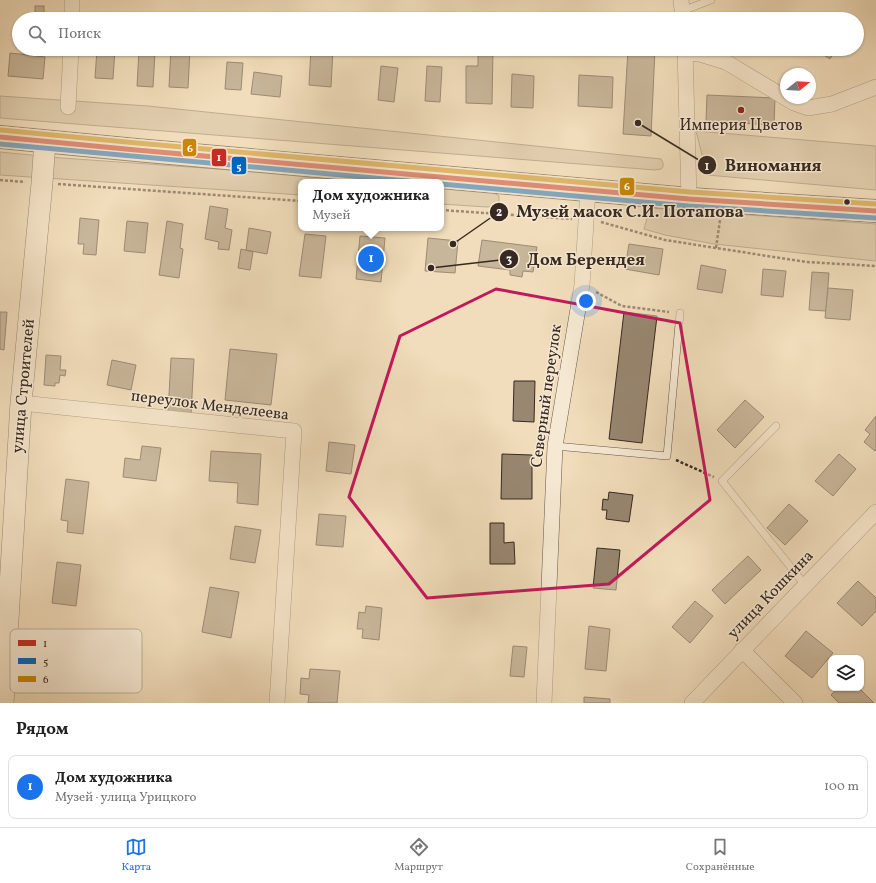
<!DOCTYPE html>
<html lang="ru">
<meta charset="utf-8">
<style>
body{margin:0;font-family:Vollkorn,serif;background:#f6f6f6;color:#222}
.controls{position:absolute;right:12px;bottom:12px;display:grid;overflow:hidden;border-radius:8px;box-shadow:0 1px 3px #0004}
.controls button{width:36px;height:36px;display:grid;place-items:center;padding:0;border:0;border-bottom:1px solid #e0e0e0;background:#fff;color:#222;font:20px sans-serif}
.compass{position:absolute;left:780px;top:68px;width:36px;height:36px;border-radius:50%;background:#fff;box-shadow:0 1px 3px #0004;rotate:72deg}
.you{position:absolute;left:586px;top:301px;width:14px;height:14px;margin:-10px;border:3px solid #fff;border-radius:50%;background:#1a73e8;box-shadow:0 0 0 6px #1a73e833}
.badge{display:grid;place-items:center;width:26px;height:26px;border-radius:50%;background:#1a73e8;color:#fff;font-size:13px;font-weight:700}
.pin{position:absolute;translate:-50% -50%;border:2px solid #fff;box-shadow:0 1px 4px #0006}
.popup{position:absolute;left:298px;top:179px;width:146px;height:52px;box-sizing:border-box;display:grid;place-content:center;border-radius:8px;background:#fff;filter:drop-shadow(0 1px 3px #0005);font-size:13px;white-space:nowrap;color:#767676}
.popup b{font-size:15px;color:#222}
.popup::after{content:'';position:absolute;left:50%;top:100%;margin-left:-8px;border:8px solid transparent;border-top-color:#fff}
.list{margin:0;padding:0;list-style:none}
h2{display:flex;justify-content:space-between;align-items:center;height:52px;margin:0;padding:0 16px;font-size:17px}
h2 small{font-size:13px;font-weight:400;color:#767676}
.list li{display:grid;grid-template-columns:26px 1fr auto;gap:12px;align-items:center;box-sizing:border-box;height:64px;margin:0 8px 8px;padding:0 8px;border:1px solid #e0e0e0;border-radius:8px}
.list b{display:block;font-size:15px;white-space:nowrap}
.list p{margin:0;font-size:13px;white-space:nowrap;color:#767676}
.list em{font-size:13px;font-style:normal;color:#767676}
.icon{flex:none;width:22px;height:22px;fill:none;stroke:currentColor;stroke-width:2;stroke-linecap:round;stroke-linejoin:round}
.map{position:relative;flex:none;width:876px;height:703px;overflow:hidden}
.search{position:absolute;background:#fff;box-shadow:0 1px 3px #0004;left:12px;right:12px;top:12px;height:44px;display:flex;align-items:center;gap:10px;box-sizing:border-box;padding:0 14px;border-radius:22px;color:#767676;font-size:15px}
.sheet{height:124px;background:#fff}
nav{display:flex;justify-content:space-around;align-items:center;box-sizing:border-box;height:56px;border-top:1px solid #e0e0e0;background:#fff;font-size:11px;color:#767676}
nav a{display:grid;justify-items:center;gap:2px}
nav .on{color:#1a73e8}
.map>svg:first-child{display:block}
</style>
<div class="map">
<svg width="876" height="703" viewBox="0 0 876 703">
<rect width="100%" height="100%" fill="#f1ddbb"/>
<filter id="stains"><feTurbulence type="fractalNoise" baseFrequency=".005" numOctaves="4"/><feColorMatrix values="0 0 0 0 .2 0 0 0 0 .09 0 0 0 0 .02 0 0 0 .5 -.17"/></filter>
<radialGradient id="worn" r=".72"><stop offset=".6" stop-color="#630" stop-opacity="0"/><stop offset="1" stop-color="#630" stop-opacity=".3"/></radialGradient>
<g fill="#d1bea1" stroke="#847461">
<path d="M0,96L148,106L661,159L663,163V167L661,169L655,170L0,118Z"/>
<path d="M696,131L876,146V190L707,175Z"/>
<path d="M0,152L62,158L402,182H301V195L0,175Z"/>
<path d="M441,185L486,188L499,196V206L487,207L441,204Z"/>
<path d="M650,208L876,224V261L714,244L665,235L644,229Z"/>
</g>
<g fill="#988771" stroke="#372921">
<rect x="35" y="6" width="9" height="13"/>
<path d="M777,13L779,19H758Z"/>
<path d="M97,49H115L113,79L95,78Z"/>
<path d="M171,49H190L188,88L169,87Z"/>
<path d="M311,49H333L331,87L309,85Z"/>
<path d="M478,49H493L492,104L466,103V66H478Z"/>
<path d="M628,49H655L651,136L623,134Z"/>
<path d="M814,49H836L830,59Z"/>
<path d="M139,51L155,52L153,87L137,86Z"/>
<path d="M10,53L45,57L43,79L8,76Z"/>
<path d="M227,62L243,63L241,90L225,89Z"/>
<path d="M381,66L398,68L394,102L378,100Z"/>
<path d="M427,66L442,67L440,102L425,101Z"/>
<path d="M254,72L282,76L280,97L251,94Z"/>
<path d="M512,74L534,76L533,108L511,107Z"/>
<path d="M579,75L613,77L612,108L578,106Z"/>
<path d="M707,95L775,98L774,125L706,121Z"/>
<path d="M210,206L228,209L225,228L232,230L229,250L218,249L219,242L205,239Z"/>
<path d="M80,218L99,220L96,255L83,254L84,244H78Z"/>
<path d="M127,221L148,223L145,253L124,251Z"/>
<path d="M167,221L183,224L180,248L183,249L179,278L159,275Z"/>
<path d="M249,228L271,232L267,254L246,250Z"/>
<path d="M305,234L326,236L321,278L299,276Z"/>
<path d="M360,236L385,238L381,282L356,279Z"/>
<path d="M428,238L458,241L455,273L425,271Z"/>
<path d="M482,240L537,247L533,272L523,271L522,277L510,275V270L478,266Z"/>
<path d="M629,244L663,249L659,275L625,269Z"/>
<path d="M241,249L253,252L250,270L238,268Z"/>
<path d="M701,265L726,270L722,293L697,289Z"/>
<path d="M763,269L786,271L783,297L761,295Z"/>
<path d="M812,272L829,273L826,311L809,310Z"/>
<path d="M828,288L853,290L850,320L825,318Z"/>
<path d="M0,312H7L4,350L0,349Z"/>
<path d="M624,312L657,316L642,443L609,439Z"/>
<path d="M230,349L277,354L271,405L225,400Z"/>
<path d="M46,355L61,356L60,370H66L65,376L60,375L59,383H55V386L44,385Z"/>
<path d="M171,358L194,359L191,414L168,413Z"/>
<path d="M112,360L136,365L131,390L107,385Z"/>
<path d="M514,381H535L534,422L513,421Z"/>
<path d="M745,400L764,417L735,448L717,430Z"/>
<path d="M876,416V450L875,451L864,442L870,434L865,430Z"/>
<path d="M329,442L355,445L351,474L326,471Z"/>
<path d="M142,446L161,448L156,481L123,477L125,458L140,460Z"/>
<path d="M211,451L261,454L258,505L237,503L238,483L209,481Z"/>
<path d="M502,454L532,455V499H501Z"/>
<path d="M839,454L856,469L833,496L815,481Z"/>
<path d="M66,479L89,482L83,534L67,532L68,521L61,520Z"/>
<path d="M609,492L633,495L629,522L606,519L607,510H602L603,499L608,500Z"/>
<path d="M789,504L808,521L785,545L767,528Z"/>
<path d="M319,514L346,516L343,547L316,545Z"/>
<path d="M490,523H504V543L514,542L515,564H490Z"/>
<path d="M235,526L261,530L255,563L230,559Z"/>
<path d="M597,548L620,550L616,590L593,588Z"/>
<path d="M748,556L761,570L725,604L712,590Z"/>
<path d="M57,562L81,565L76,606L52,603Z"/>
<path d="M858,581L876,598V611L862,626L837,603Z"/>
<path d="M210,587L239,592L231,638L202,632Z"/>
<path d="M695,601L713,616L690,643L672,627Z"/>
<path d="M366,606L382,608L379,640L362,638L363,629H357L359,612L365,613Z"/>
<path d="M589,626L610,629L606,671L585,669Z"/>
<path d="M806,631L833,653L812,678L785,656Z"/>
<path d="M513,646L527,647L524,677L510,676Z"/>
<path d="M310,669L340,671L337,703H308L309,695L300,694L301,678L309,679Z"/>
<path d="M838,688H859L874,703H839L831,695Z"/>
<path d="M584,697L610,699V703H584Z"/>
</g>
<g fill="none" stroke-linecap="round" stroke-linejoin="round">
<g stroke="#665648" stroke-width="8">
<g id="lane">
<path d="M682,11L711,0"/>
<path d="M776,426L722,481L805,585"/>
<path d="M555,446L667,456L680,313"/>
</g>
</g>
<g stroke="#665648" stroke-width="16">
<g id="street">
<path d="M681,0L683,19"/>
<path d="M72,19V0"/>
<path d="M685,49L689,199"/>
<path d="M685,53L700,54L726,62L794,103L808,108L832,104L876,87"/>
<path d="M68,107L71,49"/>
<path d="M21,403L294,431L277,703"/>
<path d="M742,650L795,703"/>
<path d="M544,703L555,446L582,285L588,190"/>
<path d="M692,703L876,512"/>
</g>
</g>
<g stroke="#372921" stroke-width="22">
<path id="secondary" d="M3,703L21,403L42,183L45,141"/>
</g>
<g stroke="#372921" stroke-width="24">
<path id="primary" d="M0,137L136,150L689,199L876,211"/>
</g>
<g stroke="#372921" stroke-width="2.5" stroke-dasharray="3 2" stroke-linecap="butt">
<path d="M0,180L25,182"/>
<path d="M58,184L301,201"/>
<path d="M441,210L572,219"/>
<path d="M601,222L665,240L806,262L876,266"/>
<path d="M716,248L720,220"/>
<path d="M596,292L622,306L669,312"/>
<path d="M676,460L714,477"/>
</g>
<use href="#lane" stroke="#f6e9d3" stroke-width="7"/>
<use href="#street" stroke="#f6e9d3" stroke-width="15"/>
<use href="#secondary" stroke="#f6e9d3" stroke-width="21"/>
<use href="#primary" stroke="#f1ddbb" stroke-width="22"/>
<g stroke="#f6e9d3" stroke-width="8">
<path id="bus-1" d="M0,137L136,150L689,199L876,211"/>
</g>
<g stroke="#f6e9d3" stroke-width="8">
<g id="bus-2">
<path d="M0,144L418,182"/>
<path d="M441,184L688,206L876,218"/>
</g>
</g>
<g stroke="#f6e9d3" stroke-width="8">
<path id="bus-3" d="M1,130L137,143L690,192L876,204"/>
</g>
<use href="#bus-1" stroke="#c52d22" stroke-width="5"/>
<use href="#bus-2" stroke="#0065bd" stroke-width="5"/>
<use href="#bus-3" stroke="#c78708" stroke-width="5"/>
</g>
<path d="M0 0H876V703H0ZM496,289L680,323L710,500L609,584L427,598L349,497L400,336Z" fill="#f1ddbb" fill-opacity=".55" fill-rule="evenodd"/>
<path fill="none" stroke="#c2185b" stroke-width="3" stroke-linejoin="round" d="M496,289L680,323L710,500L609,584L427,598L349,497L400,336Z"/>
<circle fill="#8f2418" stroke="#f6e9d3" stroke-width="1.5" cx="741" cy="110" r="4"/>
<circle fill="#372921" stroke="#f6e9d3" stroke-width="1.5" cx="847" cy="202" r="3.5"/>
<g text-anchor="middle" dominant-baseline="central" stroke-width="3" stroke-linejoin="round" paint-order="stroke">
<g font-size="16" fill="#372921" stroke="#f6e9d3">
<text x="741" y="126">Империя Цветов</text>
</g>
<g font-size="16" fill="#372921" stroke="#f6e9d3">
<text transform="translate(24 386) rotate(-85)">улица Строителей</text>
<text transform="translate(547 396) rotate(-82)">Северный переулок</text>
<text transform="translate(210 406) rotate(7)">переулок Менделеева</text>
<text transform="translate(771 595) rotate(-46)">улица Кошкина</text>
</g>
</g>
<rect x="10" y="629" width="132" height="64" rx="6" fill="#f6e9d3" stroke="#bdaf9e" stroke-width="1"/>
<rect x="18" y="640" width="18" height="6" fill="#c52d22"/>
<rect x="18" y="658" width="18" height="6" fill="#0065bd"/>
<rect x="18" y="676" width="18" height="6" fill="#c78708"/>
<g font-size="11" fill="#372921">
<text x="43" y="647">1</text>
<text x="43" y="665">5</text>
<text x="43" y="683">6</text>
</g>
<path fill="none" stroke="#372921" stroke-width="1.5" d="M638 123L707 165M453 244L499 212M431 268L509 259"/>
<g fill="#372921" stroke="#f6e9d3" stroke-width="1.5">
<circle cx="638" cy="123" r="4"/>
<circle cx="453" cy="244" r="4"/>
<circle cx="431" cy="268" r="4"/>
<circle cx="707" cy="165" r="10"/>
<circle cx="499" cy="212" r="10"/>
<circle cx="509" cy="259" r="10"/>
</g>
<g font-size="12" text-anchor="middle" font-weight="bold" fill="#fff">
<text x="707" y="170">1</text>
<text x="499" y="216">2</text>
<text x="509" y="263">3</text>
</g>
<g font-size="17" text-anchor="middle" font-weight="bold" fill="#372921" stroke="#f6e9d3" stroke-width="3" stroke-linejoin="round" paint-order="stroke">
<text x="773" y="171">Виномания</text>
<text x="630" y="217">Музей масок С.И. Потапова</text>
<text x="586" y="265">Дом Берендея</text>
</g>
<g stroke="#f6e9d3" stroke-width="1.5">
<rect x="182" y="138" width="15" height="19" rx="4" fill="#c78708"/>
<rect x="211" y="148" width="16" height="19" rx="4" fill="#c52d22"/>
<rect x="231" y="156" width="16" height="19" rx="4" fill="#0065bd"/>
<rect x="619" y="177" width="16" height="19" rx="4" fill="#c78708"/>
</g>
<g font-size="11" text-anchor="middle" font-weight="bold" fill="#fff">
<text x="190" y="152">6</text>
<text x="219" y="161">1</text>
<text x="239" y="170">5</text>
<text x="627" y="190">6</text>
</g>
<rect width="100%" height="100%" filter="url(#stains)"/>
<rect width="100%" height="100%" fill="url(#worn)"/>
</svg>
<div class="controls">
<button><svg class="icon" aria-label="layers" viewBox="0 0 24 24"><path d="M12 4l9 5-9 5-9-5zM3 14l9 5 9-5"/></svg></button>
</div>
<svg class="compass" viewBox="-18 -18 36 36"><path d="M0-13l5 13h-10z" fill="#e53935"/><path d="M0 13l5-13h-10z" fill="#767676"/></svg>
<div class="you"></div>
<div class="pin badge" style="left:371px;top:259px">1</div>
<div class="popup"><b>Дом художника</b>Музей</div>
<div class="search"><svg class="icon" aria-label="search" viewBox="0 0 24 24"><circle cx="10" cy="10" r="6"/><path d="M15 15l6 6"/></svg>Поиск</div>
</div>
<section class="sheet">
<h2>Рядом<small></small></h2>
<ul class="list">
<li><span class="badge">1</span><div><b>Дом художника</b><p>Музей · улица Урицкого</p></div><em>100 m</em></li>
</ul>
</section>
<nav>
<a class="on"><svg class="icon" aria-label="map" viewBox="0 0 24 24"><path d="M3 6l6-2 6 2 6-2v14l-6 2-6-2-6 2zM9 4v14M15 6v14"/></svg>Карта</a>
<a><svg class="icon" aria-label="directions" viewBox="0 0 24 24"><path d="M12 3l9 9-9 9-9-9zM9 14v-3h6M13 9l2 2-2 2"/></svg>Маршрут</a>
<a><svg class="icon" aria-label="saved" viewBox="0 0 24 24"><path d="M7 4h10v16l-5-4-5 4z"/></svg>Сохранённые</a>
</nav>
